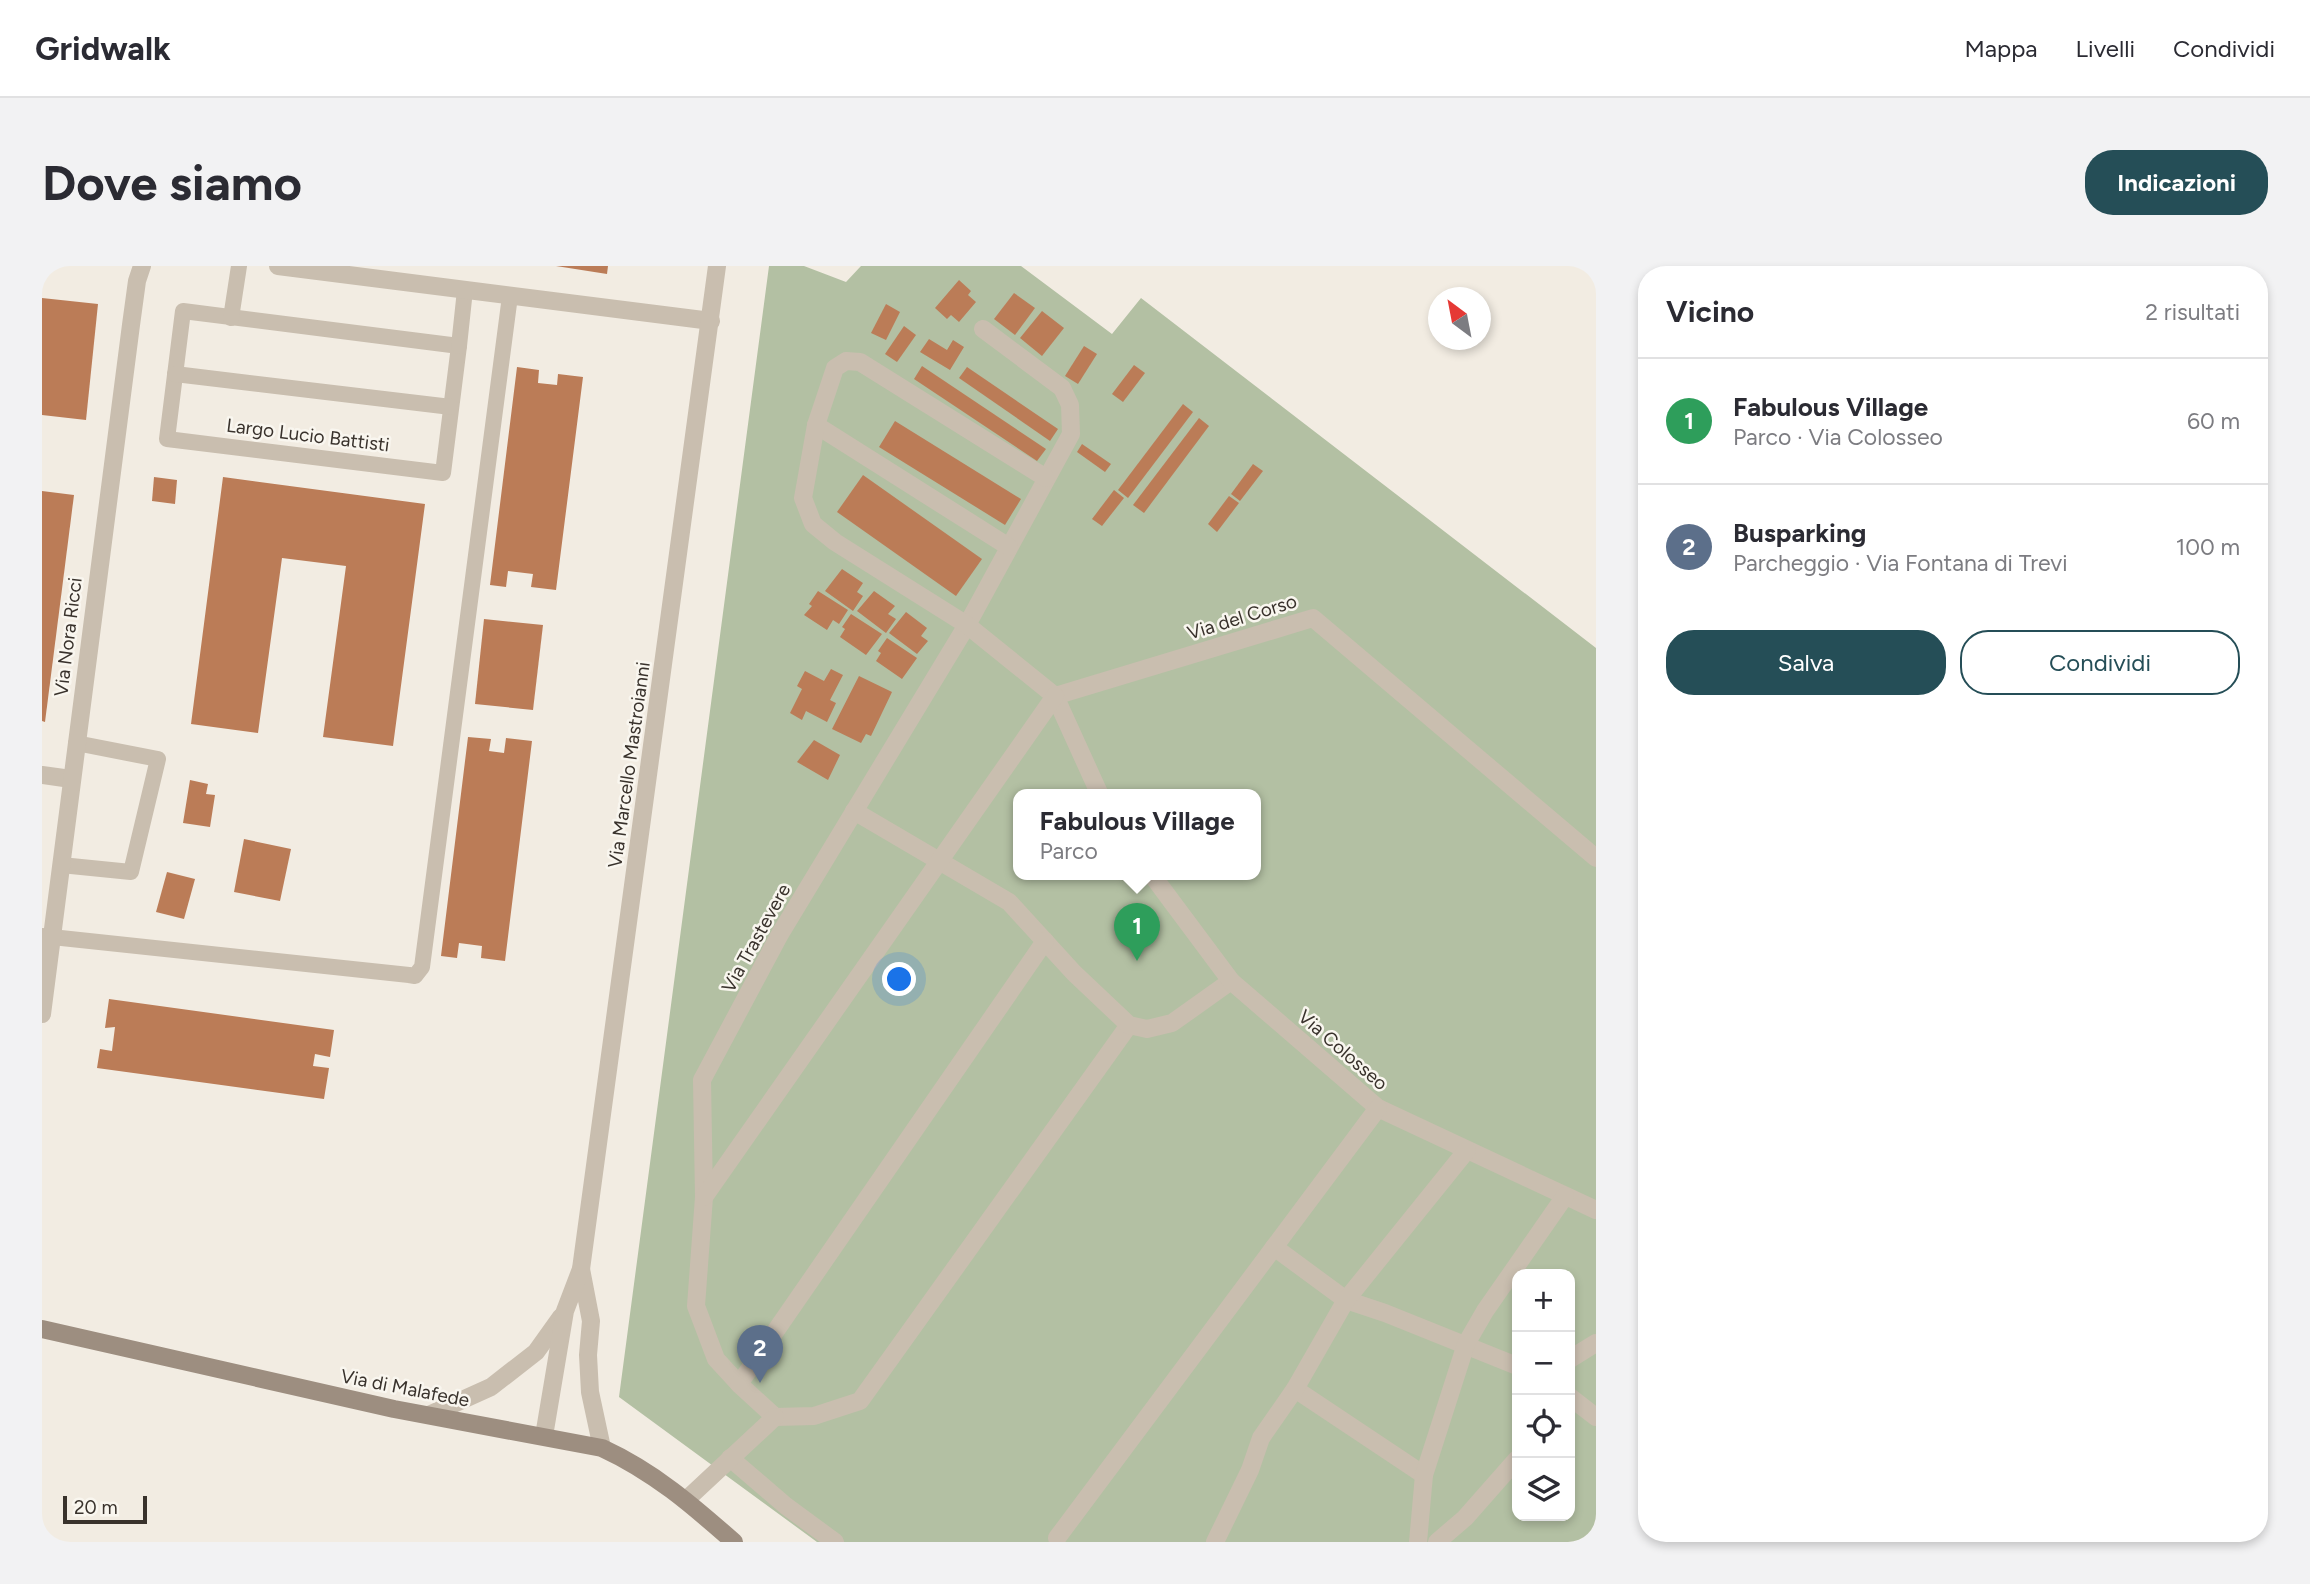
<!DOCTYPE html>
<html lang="it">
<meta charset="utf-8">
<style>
body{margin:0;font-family:Figtree,sans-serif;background:#f2f2f3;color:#2b2b33}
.controls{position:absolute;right:21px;bottom:21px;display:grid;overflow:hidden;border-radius:14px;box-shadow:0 4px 10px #0003}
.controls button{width:63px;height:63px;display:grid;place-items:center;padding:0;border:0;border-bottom:2px solid #e1e1e2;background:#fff;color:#2b2b33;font:35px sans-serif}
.compass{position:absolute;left:1386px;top:21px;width:63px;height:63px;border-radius:50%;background:#fff;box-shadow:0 4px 10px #0003;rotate:328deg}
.scale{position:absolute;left:21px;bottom:18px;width:84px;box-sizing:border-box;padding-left:7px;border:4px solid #39322c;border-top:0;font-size:19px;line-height:24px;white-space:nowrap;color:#39322c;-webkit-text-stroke:5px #f9f6ef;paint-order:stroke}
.you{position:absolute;left:858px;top:714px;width:24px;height:24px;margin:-18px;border:5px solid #fff;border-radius:50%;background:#1a73e8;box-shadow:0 0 0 10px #1a73e833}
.badge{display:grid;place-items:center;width:46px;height:46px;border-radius:50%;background:#254e57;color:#fff;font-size:23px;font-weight:700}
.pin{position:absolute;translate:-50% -58px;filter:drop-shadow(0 2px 4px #0008)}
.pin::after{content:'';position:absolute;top:37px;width:24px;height:21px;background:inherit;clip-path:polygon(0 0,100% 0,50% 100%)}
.popup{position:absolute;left:971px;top:523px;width:248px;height:91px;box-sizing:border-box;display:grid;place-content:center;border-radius:14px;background:#fff;filter:drop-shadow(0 2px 5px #0005);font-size:23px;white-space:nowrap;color:#7c7c81}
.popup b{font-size:26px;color:#2b2b33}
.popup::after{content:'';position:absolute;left:50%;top:100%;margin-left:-14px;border:14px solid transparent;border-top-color:#fff}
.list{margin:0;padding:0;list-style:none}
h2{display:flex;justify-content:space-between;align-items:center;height:91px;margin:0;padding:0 28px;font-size:30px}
h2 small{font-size:23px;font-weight:400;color:#7c7c81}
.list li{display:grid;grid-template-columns:46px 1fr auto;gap:21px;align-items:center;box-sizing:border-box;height:126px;padding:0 28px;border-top:2px solid #e1e1e2}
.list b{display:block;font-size:26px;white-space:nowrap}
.list p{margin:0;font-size:23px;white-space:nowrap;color:#7c7c81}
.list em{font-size:23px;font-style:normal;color:#7c7c81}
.actions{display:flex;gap:14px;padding:21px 28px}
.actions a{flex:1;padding:16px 0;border:2px solid #254e57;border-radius:28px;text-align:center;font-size:24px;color:#254e57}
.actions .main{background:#254e57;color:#fff}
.icon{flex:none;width:38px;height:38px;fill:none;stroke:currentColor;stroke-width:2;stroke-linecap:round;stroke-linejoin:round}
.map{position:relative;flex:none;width:1554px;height:1276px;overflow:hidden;border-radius:28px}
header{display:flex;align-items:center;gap:42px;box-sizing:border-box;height:98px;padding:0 35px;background:#fff;border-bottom:2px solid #e1e1e2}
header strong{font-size:33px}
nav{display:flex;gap:38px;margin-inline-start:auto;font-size:24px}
.intro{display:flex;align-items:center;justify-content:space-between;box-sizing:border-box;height:168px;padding:0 42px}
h1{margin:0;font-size:49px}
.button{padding:18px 32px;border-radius:28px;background:#254e57;color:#fff;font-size:24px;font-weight:700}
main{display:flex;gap:42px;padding:0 42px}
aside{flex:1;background:#fff;border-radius:28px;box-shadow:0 4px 10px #0003}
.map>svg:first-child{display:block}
</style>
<header>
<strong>Gridwalk</strong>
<nav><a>Mappa</a><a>Livelli</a><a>Condividi</a></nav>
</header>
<div class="intro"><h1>Dove siamo</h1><a class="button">Indicazioni</a></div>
<main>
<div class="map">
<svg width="1554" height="1276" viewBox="0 0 1554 1276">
<rect width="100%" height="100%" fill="#f2ece2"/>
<path fill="#b3c0a3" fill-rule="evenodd" d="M727,0H762L804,16L819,0H979L1070,68L1099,32L1554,382V1276H775L577,1131ZM976,529H1214V609H976ZM1475,1008H1528V1250H1475Z"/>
<g fill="#bb7c57">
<path d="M514,0H566L565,8Z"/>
<path d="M917,14L929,25L926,29L934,36L917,56L909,49L905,53L893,42Z"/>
<path d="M972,27L993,42L973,69L952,53Z"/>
<path d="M0,32L56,38L44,154L0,149Z"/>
<path d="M844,38L858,46L844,74L829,67Z"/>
<path d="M1000,45L1022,62L1000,90L978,72Z"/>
<path d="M862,60L874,69L855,96L843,88Z"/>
<path d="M887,73L905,84L911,74L922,81L908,104L878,86Z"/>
<path d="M1042,80L1055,88L1036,118L1023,110Z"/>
<path d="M1092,99L1103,107L1081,136L1070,128Z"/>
<path d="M880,100L1004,183L995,195L872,113Z"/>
<path d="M475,101L497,104L496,117L515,119L516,108L541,111L514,324L489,321L491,308L466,305L464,321L448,319Z"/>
<path d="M925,101L1016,163L1008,175L917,112Z"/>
<path d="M1141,138L1151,146L1086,232L1076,224Z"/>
<path d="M1157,152L1167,160L1102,247L1091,239Z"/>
<path d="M853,155L979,233L963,259L837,181Z"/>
<path d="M1040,178L1069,198L1063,206L1035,186Z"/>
<path d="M1211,198L1221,205L1198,235L1189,228Z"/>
<path d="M821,209L940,293L914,330L795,246Z"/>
<path d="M112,211L135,214L133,238L110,235Z"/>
<path d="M181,211L383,238L351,480L281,471L304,300L240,292L216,467L149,458Z"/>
<path d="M1072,224L1082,232L1060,260L1050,253Z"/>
<path d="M0,225L32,229L3,456L0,455Z"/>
<path d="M1187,230L1197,237L1175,266L1166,258Z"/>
<path d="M800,303L821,317L815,326L821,330L811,345L783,325Z"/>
<path d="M776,325L806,344L797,358L791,354L785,364L762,349L770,340L767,338Z"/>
<path d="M832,325L853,340L846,348L854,353L844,367L815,345Z"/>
<path d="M864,346L885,362L879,370L886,375L875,388L847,367Z"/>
<path d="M809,348L840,368L824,389L798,371L803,363L800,361Z"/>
<path d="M442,353L501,359L491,444L433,438Z"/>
<path d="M845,372L875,392L860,413L834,395L839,387L836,385Z"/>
<path d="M789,403L801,409L788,434L794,437L785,456L764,445L760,454L748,447L760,423L755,420L763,405L782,415Z"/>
<path d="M817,410L850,426L829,470L824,468L819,477L790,463Z"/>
<path d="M426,471L449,473L447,485L462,487L464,472L490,475L463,695L439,692L440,680L417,677L415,692L399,690Z"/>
<path d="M772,474L798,489L786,514L755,496Z"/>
<path d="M148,514L166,518L164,528L173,529L168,561L141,557Z"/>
<path d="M202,573L249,583L238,635L192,626Z"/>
<path d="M125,606L153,613L142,653L114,646Z"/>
<path d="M67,733L292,764L288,791L273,788L271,800L287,802L282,833L55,802L58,783L70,785L73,761L63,762Z"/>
</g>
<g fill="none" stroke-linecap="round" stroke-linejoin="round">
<g stroke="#c9beaf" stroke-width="16">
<path d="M141,45L417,80L401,207L125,173Z"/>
<path d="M189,52L197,0"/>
<path d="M417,80L423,24"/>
<path d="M133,108L409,141"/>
<path d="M19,599L89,606L116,493L34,477"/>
<path d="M0,670L367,709L373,710L380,701L468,30"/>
</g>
<g stroke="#c9beaf" stroke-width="18">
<path d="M236,0L669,55"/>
<path d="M941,63L1020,122L1028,139L1029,168L925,359L738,668L660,814L662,931L654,1040L674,1093L697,1118L733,1151L772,1150L818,1135L1087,759"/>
<path d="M774,159L967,281"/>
<path d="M1004,212L818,96L804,95L793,102L774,159L761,232L771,258L793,276L925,359L1013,430L1271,352L1554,592"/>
<path d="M1013,430L1058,529"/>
<path d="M0,509L29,513"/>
<path d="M812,545L967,636L1032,707L1087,759L1105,763L1130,757L1189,715"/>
<path d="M1110,609L1189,715L1336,842L1554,944"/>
<path d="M0,748L89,59L95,15L100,0"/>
<path d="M662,931L1013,430"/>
<path d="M1232,981L1304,1034L1343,1047L1475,1100"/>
<path d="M539,1003L549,1055L546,1089L548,1126L560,1182"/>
<path d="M1528,1093L1554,1077"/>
<path d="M697,1118L1003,675"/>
<path d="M1253,1123L1382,1209"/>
<path d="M1528,1131L1554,1151"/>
<path d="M387,1149L449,1121L494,1086L519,1051"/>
<path d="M502,1170L523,1045L539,1003L675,0"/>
<path d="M688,1192L744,1240L793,1276"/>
<path d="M644,1234L733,1151"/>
<path d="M1015,1272L1336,842"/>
<path d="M1173,1276L1208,1204L1219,1172L1253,1123L1304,1034L1425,884"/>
<path d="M1376,1276L1382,1209L1424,1078L1443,1045L1523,930"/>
<path d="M1395,1276L1423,1252L1475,1193"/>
</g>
<path stroke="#9d8e80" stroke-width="18" d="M0,1063L352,1143L560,1182C612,1206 650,1239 692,1276"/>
</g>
<g text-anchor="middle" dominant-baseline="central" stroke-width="5" stroke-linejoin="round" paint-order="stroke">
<g font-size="19" fill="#39322c" stroke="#f9f6ef">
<text transform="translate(266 169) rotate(7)">Largo Lucio Battisti</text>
<text transform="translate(1200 351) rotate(-17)">Via del Corso</text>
<text transform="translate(26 371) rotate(-83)">Via Nora Ricci</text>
<text transform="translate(587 499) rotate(-82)">Via Marcello Mastroianni</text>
<text transform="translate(714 672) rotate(-61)">Via Trastevere</text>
<text transform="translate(1301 784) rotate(41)">Via Colosseo</text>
<text transform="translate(363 1122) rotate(11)">Via di Malafede</text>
</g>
</g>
</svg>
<div class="controls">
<button>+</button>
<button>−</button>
<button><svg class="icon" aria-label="locate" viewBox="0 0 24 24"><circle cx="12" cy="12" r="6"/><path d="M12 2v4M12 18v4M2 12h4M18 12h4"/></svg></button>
<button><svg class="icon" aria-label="layers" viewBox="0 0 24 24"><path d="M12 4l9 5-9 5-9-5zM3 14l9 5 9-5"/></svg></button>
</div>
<svg class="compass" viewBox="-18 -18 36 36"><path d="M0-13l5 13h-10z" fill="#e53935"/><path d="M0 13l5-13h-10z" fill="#7c7c81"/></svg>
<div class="scale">20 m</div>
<div class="you"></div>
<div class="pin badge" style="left:1095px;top:695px;background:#2e9e5b">1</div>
<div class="popup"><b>Fabulous Village</b>Parco</div>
<div class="pin badge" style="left:718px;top:1117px;background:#5c6f8a">2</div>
</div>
<aside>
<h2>Vicino<small>2 risultati</small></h2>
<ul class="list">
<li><span class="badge" style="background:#2e9e5b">1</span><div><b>Fabulous Village</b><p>Parco · Via Colosseo</p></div><em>60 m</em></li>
<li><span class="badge" style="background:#5c6f8a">2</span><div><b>Busparking</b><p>Parcheggio · Via Fontana di Trevi</p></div><em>100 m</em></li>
</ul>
<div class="actions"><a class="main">Salva</a><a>Condividi</a></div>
</aside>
</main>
